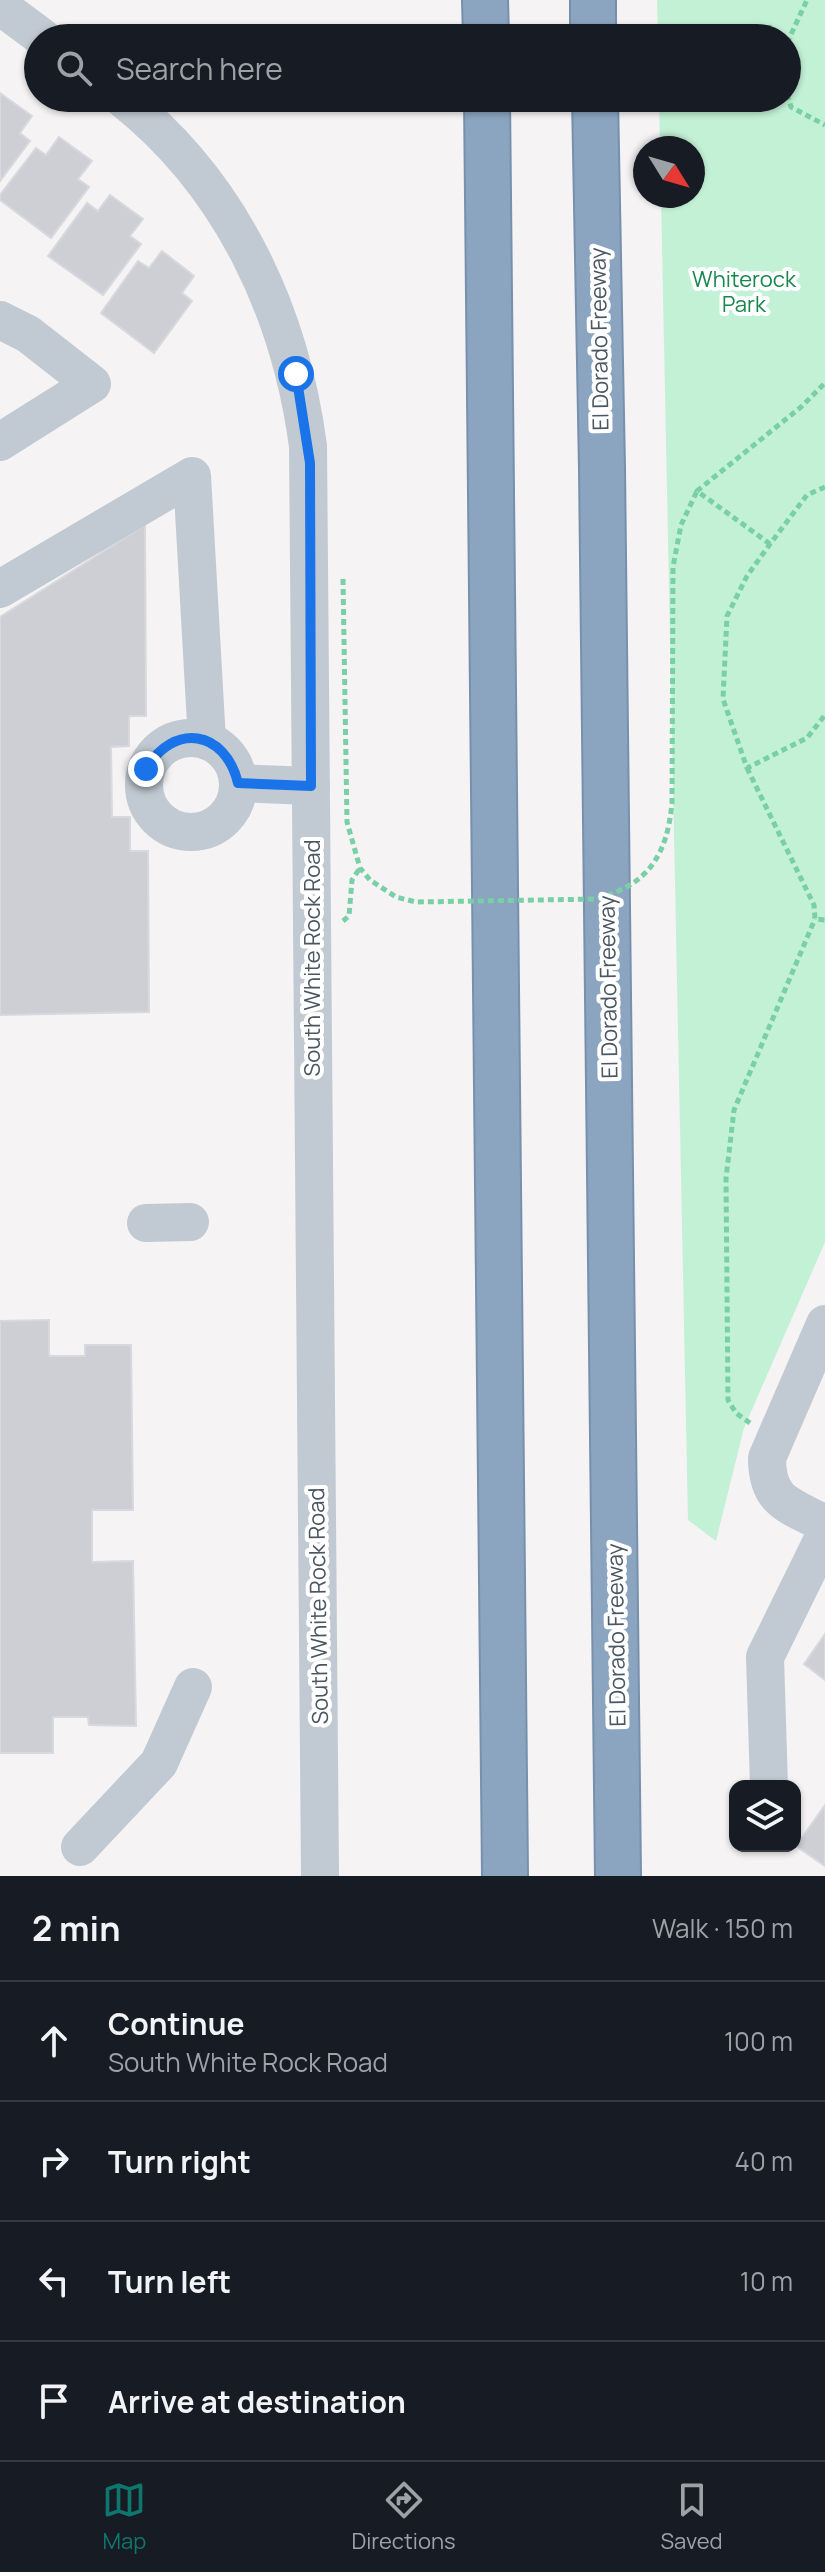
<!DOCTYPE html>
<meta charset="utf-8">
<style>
body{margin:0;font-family:Manrope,sans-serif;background:#242831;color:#f1f3f6}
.controls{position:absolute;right:24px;bottom:24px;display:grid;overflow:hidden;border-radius:16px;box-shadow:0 2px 6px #0004}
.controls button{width:72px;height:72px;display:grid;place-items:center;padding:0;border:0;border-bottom:2px solid #363941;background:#171b24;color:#f1f3f6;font:40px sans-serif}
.compass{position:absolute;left:633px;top:136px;width:72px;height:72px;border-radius:50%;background:#171b24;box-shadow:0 2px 6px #0004;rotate:127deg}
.stop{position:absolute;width:24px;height:24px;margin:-18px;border:6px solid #1a73e8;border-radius:50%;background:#fff}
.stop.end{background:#1a73e8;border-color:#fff;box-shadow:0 2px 8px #0008}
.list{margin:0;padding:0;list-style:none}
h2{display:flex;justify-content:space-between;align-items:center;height:104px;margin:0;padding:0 32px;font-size:34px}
h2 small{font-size:26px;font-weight:400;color:#9ea1a6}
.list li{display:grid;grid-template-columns:52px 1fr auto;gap:24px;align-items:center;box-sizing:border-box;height:120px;padding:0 32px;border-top:2px solid #363941}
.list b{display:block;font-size:30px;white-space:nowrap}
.list p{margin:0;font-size:26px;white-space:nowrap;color:#9ea1a6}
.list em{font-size:26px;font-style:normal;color:#9ea1a6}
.icon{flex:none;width:44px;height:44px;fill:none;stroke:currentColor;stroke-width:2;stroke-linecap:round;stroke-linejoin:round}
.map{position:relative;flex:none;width:825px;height:1876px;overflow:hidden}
.search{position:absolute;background:#171b24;box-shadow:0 2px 6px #0004;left:24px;right:24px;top:24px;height:88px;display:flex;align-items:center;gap:20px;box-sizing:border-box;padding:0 28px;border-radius:44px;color:#9ea1a6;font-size:30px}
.sheet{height:584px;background:#171b24}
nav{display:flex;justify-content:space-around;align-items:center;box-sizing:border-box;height:112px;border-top:2px solid #363941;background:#171b24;font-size:22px;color:#9ea1a6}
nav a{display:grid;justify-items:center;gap:4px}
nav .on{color:#0f766e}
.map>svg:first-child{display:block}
</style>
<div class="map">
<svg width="825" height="1876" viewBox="0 0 825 1876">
<rect width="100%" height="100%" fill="#f5f3f3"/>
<path fill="#c3f1d5" d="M657,0H825V1242L744,1428L716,1541L688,1520L661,196H693V148H660L659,98H787V38H658Z"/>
<g fill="#cdcfd5" stroke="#d7d9de" stroke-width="2">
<path d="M0,93L32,116L20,133L30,141L0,181Z"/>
<path d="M59,137L92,161L78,179L89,187L51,238L0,200V195L36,148L46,155Z"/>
<path d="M110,195L143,219L130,236L141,244L103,295L48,256L87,203L98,211Z"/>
<path d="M162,251L194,276L182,293L192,301L154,353L101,313L138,261L149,268Z"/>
<path d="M145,525L146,716H129V746L111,747L112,817H130V851H148L149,1012L0,1015V617Z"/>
<path d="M49,1320V1356H85V1345H131L133,1510H92V1562L133,1561L136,1726L89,1725L88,1717H53V1753H0V1321Z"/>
<path d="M825,1634V1680L804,1664Z"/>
<path d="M825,1805V1866L796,1846Z"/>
</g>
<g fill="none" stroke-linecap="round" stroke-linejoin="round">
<g stroke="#7690ad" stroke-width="48">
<g id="highway">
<path d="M485,0L486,38"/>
<path d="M593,0V38"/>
<path d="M487,98L505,1876"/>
<path d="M595,98L602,468L618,1876"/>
</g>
</g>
<g stroke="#7ad0a6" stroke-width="5" stroke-dasharray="6 4" stroke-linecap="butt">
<path d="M787,43L807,0"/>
<path d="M787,94L791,107L825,125"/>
<path d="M825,487L807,495L770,544L747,576L727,616L723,699L747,768L807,738L825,715"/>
<path d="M770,544L697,491L801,407L825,383"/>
<path d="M747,768L814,905L815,919L825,920"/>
<path d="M343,921L349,916L352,880L360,868"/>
<path d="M750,1423L736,1413L728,1400L726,1178L734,1110L815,919"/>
</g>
<g stroke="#c1cad2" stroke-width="38">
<path d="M0,6L43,38"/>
<path d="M122,98C231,184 290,311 308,446L320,1876"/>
<path d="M0,320L28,334L92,384L0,442"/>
<path d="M0,589L192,476L207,741"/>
<circle cx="191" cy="785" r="47"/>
<path d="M238,783L311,786"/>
<path d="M146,1223L190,1222"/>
<path d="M825,1324L767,1458C767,1503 790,1505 825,1524"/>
<path d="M769,1786L765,1657L825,1535"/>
<path d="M80,1847L159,1763L193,1687"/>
</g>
<use href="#highway" stroke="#8ba5c1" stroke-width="44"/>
<path stroke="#7ad0a6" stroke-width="5" stroke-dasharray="6 4" stroke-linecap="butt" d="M343,579L347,822L360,868L370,880L396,897L416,902L597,899C649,884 667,855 672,803L673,567L681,525L697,491"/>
</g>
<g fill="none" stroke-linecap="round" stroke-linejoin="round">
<path stroke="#1a73e8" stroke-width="10" d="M146,769C174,722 225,730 238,783L311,786L310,463L296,374"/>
</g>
<g text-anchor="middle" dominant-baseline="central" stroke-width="8" stroke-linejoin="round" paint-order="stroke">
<g font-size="22" fill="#17864f" stroke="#fff">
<text x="744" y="279">Whiterock<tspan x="744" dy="25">Park</tspan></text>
</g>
<g font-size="22" fill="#4a5661" stroke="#fff">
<text transform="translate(599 339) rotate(-91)">El Dorado Freeway</text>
<text transform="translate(312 958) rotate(-90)">South White Rock Road</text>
<text transform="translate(608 987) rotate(-91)">El Dorado Freeway</text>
<text transform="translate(318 1606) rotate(-91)">South White Rock Road</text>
<text transform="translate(616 1635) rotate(-91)">El Dorado Freeway</text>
</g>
</g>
</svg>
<div class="controls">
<button><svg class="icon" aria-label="layers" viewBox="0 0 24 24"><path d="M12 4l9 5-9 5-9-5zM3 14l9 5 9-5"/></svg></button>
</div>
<svg class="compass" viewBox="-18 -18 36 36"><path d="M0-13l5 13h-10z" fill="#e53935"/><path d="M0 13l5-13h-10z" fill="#9ea1a6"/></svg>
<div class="stop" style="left:296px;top:374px"></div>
<div class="stop end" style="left:146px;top:769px"></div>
<div class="search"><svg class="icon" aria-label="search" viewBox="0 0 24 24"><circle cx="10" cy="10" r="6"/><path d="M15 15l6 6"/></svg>Search here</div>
</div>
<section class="sheet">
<h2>2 min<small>Walk · 150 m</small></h2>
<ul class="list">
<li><svg class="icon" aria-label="ahead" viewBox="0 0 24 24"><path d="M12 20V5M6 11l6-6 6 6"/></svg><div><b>Continue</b><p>South White Rock Road</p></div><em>100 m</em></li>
<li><svg class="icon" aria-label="right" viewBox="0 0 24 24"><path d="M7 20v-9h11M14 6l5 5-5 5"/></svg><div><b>Turn right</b></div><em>40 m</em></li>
<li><svg class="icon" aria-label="left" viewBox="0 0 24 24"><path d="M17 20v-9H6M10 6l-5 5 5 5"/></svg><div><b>Turn left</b></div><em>10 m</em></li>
<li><svg class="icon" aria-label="arrive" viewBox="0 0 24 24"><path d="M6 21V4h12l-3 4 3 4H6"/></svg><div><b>Arrive at destination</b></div></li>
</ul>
</section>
<nav>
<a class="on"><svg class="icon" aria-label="map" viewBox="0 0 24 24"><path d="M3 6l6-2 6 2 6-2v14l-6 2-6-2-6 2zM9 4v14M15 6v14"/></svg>Map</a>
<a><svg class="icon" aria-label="directions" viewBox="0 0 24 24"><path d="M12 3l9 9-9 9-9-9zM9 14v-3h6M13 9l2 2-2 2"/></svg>Directions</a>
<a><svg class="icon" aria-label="saved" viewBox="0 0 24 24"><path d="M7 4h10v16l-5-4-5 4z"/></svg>Saved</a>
</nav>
